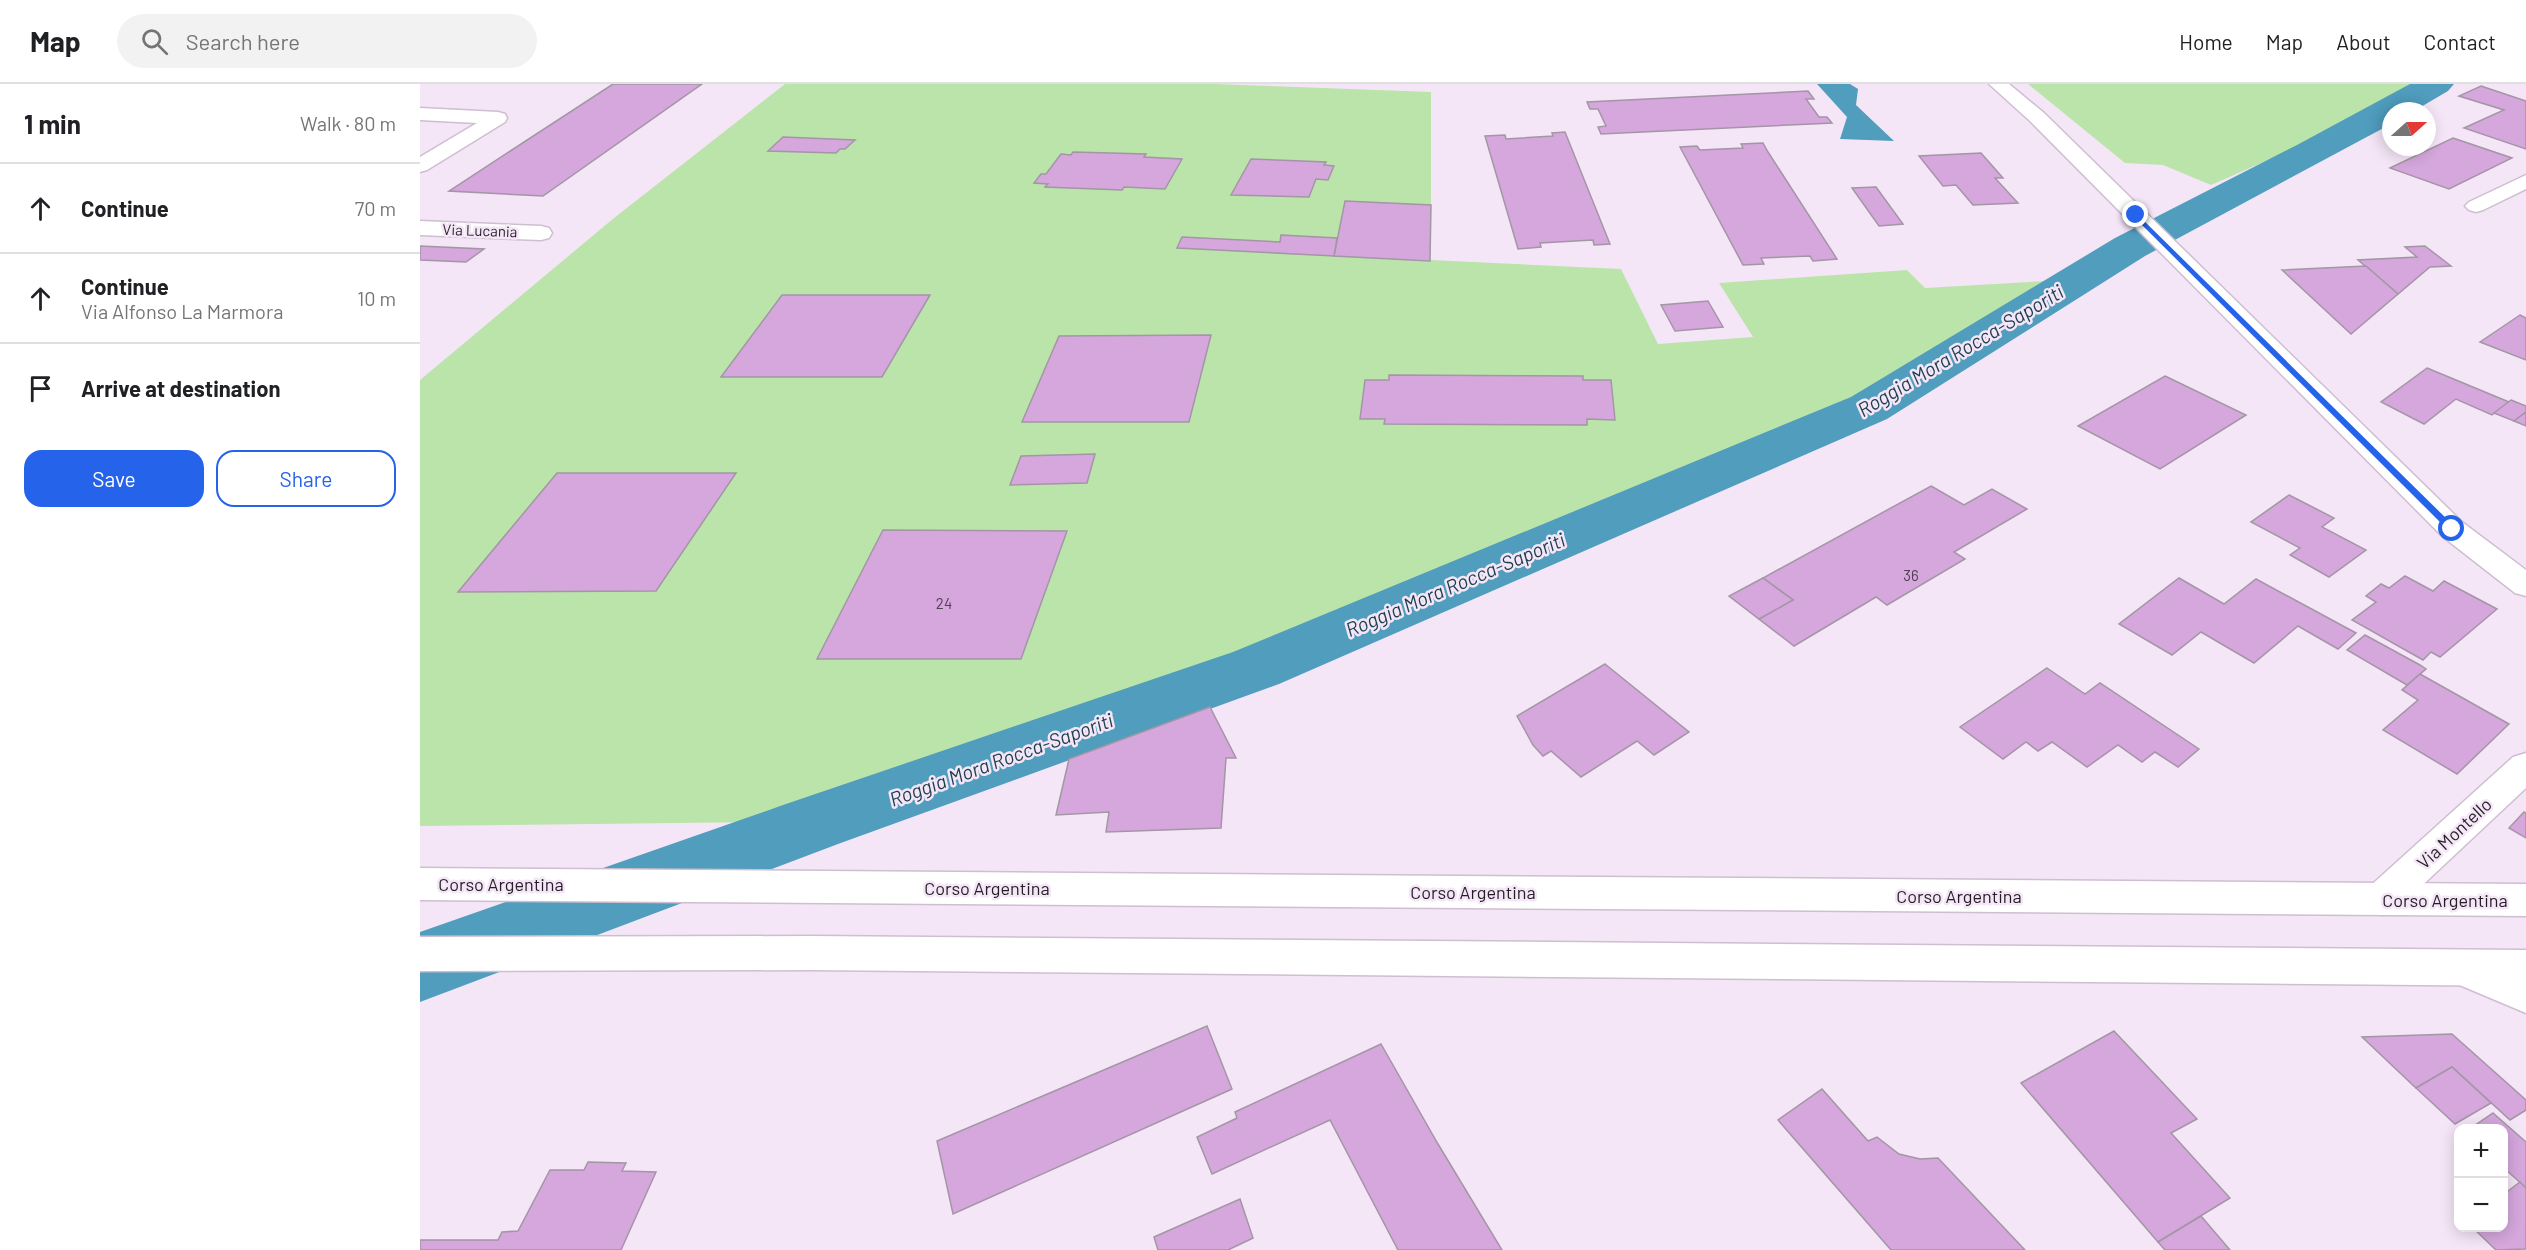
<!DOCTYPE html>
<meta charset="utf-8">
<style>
body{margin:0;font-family:Barlow,sans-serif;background:#f2f2f2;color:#202124}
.controls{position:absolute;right:18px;bottom:18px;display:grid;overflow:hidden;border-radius:12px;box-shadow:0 3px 15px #0003}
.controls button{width:54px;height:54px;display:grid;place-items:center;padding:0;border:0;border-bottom:2px solid #e0e0e0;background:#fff;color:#202124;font:30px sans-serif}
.compass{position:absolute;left:1962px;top:18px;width:54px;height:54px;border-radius:50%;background:#fff;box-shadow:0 3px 15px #0003;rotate:69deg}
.stop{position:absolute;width:18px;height:18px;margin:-14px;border:4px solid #2563eb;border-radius:50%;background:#fff}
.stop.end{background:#2563eb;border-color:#fff;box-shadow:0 2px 6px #0008}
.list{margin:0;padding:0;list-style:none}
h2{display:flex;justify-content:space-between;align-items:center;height:78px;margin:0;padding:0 24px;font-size:26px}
h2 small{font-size:20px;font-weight:400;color:#757577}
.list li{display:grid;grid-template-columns:39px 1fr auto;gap:18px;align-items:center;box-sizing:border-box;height:90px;padding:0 24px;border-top:2px solid #e0e0e0}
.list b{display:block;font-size:22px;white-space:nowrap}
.list p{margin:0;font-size:20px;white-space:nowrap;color:#757577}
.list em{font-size:20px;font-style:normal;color:#757577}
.actions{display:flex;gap:12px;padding:18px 24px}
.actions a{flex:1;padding:14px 0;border:2px solid #2563eb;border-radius:18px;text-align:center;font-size:21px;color:#2563eb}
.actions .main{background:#2563eb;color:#fff}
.icon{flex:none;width:33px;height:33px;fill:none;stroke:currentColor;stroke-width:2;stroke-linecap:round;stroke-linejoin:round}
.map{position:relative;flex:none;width:2106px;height:1166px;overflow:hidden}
header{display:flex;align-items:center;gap:36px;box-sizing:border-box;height:84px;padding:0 30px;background:#fff;border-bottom:2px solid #e0e0e0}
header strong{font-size:28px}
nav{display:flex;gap:33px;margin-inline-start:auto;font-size:21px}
.search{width:420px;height:54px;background:#f2f2f2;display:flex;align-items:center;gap:15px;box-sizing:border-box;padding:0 21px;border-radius:33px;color:#757577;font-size:22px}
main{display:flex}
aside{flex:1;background:#fff}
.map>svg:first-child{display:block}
</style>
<header>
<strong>Map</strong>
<div class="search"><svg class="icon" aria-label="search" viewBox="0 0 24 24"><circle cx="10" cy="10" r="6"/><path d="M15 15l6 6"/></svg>Search here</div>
<nav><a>Home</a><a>Map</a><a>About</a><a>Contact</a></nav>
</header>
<main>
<aside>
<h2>1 min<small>Walk · 80 m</small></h2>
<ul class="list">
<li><svg class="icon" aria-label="ahead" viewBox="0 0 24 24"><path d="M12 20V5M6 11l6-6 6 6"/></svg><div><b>Continue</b></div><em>70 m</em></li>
<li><svg class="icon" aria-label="ahead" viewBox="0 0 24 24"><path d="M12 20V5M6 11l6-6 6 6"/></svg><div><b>Continue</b><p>Via Alfonso La Marmora</p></div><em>10 m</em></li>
<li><svg class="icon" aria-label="arrive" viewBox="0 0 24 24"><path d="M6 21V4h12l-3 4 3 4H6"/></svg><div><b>Arrive at destination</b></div></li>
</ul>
<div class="actions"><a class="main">Save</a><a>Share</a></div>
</aside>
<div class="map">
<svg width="2106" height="1166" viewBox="0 0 2106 1166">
<rect width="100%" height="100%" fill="#f5e6f7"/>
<g fill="#bbe4aa">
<path d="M365,0H795L1011,8V121L926,117L917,154L758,164L1201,185L1238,260L1333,253L1299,199L1487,186L1505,204L1644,196L1450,313L833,570L342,738L0,742V296L194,134Z"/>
<path d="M1608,0H1992L1880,62L1791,101L1743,81L1705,79Z"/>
</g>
<path fill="#509dbe" d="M1397,0H1430L1438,5L1436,21L1474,57L1420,55L1427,33Z"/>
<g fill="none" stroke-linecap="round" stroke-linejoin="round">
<path fill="#509dbe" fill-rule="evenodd" d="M1990,0H2034L2028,7L1994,27H1971V40L1725,172L1467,335L859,600L418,760L0,918V848L366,720L813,568L1431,313L1695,154L1877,61Z"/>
</g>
<g fill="#d5a7dd" stroke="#a396a5" stroke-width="1.5">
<path d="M193,0H282L123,112L29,107Z"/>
<path d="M2061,2L2106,17V65L2044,44L2084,26L2039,12Z"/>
<path d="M1388,7L1394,15H1386L1399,33H1407L1412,39L1181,50L1178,43L1186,42L1178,25H1170L1167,18Z"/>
<path d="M1145,48L1190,160L1174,161L1173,156L1120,159L1121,163L1098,165L1065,52L1085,51L1086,55L1133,52L1132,49Z"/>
<path d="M363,53L435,56L425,65H420L416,69L348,67Z"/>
<path d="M2033,54L2092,74L2029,105L1970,84Z"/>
<path d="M1343,59L1348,68L1417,175L1393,177L1390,172L1341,174L1344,180L1323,181L1260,63L1277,62L1280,66L1323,64L1321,60Z"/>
<path d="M653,68L726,70L724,73L762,75L745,105L704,103L702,106L625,103L628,100L614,99L621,90H626L641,70L651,71Z"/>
<path d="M1561,69L1583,94H1575L1598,119L1553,121L1536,101L1523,102L1499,72Z"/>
<path d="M831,75L906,78L904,81L914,82L908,96L896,95L889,113L811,111Z"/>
<path d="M1456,103L1483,140L1459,142L1432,104Z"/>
<path d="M925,117L1011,121L1010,177L914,172Z"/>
<path d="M861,151L917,154L914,172L757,164L762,153L860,158Z"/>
<path d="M0,162L64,165L46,178L0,176Z"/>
<path d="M2005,162L2031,182L2010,183L1978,210L1938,176L1997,173L1985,163Z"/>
<path d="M1946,182L1978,210L1931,250L1862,186Z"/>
<path d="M362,211H510L462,293H301Z"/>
<path d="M1288,217L1303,243L1255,247L1241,221Z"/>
<path d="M2100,231L2106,234V276L2060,258Z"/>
<path d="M791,251L769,338H602L639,252Z"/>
<path d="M2007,284L2089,318L2072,331L2036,315L2004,340L1961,318Z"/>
<path d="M969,291L1163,292V296H1191L1195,336L1167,335V341L964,340L965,335H940L945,296H969Z"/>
<path d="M1745,292L1826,331L1740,385L1658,342Z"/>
<path d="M2091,316L2106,322V328L2094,337L2074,329Z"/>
<path d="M2106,328V342L2094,337Z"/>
<path d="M675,370L667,399L590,401L601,372Z"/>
<path d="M137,389H316L236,507L38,508Z"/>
<path d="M1511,402L1544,421L1572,405L1607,425L1534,468L1545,475L1467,521L1456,513L1374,562L1339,535L1373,516L1343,494Z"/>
<path d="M1869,411L1914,434L1902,443L1946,466L1909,493L1870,471L1880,464L1831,438Z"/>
<path d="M463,446L647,447L601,575H397Z"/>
<path d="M1985,492L2013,507L2024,497L2077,525L2020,573L2011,568L2003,576L1932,536L1956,518L1946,512L1961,500L1969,504Z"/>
<path d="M1343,494L1373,516L1339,535L1309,512Z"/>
<path d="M1759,494L1804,520L1836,495L1936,549L1918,565L1878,542L1834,579L1781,548L1752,571L1699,540Z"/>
<path d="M1945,551L2000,581L2006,585L1987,601L1927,566Z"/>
<path d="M1185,580L1269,648L1234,671L1217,657L1161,693L1131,667L1123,672L1113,661L1097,632Z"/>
<path d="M1627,584L1665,610L1680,599L1779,665L1758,683L1735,668L1722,678L1698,661L1667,683L1632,658L1618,667L1606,658L1583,675L1540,643Z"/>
<path d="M2000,590L2089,640L2037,690L1963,646L1998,616L1982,606Z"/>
<path d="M790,623L816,674H806L801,744L686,748L689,728L636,731L649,675Z"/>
<path d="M2104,728L2106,729V754L2089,744Z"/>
<path d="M787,942L812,1005L533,1130L517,1057Z"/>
<path d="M1694,947L1777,1035L1751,1049L1810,1114L1738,1158L1601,999Z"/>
<path d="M2032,950L2106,1016V1026L2090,1036L2032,983L1996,1004L1942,953Z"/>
<path d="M961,960L1018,1060L1082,1166H978L910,1036L792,1090L777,1053L817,1034L815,1028Z"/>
<path d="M2032,983L2071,1019L2035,1040L1996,1004Z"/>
<path d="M1402,1005L1448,1057L1457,1053L1479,1070L1500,1075L1518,1074L1605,1166H1471L1358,1036Z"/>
<path d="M2073,1029L2106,1058V1104L2084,1084V1044H2051Z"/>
<path d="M168,1078L206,1079L202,1087L236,1088L201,1166H0V1156H78L82,1148L98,1147L130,1086H164Z"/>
<path d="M2100,1098L2106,1104V1165L2076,1166L2053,1144H2084V1110Z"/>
<path d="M820,1115L833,1154L808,1166H738L734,1153Z"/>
<path d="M1781,1132L1810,1166H1745L1738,1158Z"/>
</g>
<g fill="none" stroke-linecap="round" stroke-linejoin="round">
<g stroke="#cdbfcf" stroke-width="3">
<g id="street">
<path d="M0,24L78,28L85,30L87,34L85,38L7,86L0,88V73L57,39L0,36Z"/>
<path d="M2106,91V105L2063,126L2056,128L2049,126L2045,122L2049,118Z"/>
<path d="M0,137L121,142L129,144L132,149L129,154L121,156L0,151Z"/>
<path d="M2106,669V704L1976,826L1962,831L1948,826L1943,815L1948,804L2093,673Z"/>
<path d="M2044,866L2106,892V929L2030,897L2024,884L2030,871Z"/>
</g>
</g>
<g stroke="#cdbfcf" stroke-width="3">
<g id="secondary">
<path d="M1569,0H1589L1624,29L2042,438L2106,486V512L2095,509L2022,452L1610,37Z"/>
<path d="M0,784L2106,800V832L0,816Z"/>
<path d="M391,852L2106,866V902L391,886L0,887V853Z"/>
</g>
</g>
<use href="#street" fill="#fff" fill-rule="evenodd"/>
<use href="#secondary" fill="#fff" fill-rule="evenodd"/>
</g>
<path fill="#2563eb" d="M1716,129L2035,443V447H2029L1714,133Z"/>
<g text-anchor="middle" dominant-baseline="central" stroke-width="5" stroke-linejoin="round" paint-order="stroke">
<g font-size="15" fill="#231e24" stroke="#f5e6f7">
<text transform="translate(60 146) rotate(2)">Via Lucania</text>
</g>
<g font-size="15" fill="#504052">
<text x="1491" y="491">36</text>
<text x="524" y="519">24</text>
</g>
<g font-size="18" fill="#231e24" stroke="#f5e6f7">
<text transform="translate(2034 749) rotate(-43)">Via Montello</text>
<text x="81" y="800">Corso Argentina</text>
<text x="567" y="804">Corso Argentina</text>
<text x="1053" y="808">Corso Argentina</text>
<text x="1539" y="812">Corso Argentina</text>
<text x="2025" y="816">Corso Argentina</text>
</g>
<g font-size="20" font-style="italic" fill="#1b3f4d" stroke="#f5e6f7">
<text transform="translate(1540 266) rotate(-31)">Roggia Mora Rocca-Saporiti</text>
<text transform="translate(1035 500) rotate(-23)">Roggia Mora Rocca-Saporiti</text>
<text transform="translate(581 675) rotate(-20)">Roggia Mora Rocca-Saporiti</text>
</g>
</g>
</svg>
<div class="controls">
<button>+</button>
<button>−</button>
</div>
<svg class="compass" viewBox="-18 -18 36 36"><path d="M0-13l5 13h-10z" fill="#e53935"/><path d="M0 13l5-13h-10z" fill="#757577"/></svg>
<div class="stop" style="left:2032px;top:445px"></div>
<div class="stop end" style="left:1716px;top:131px"></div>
</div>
</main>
